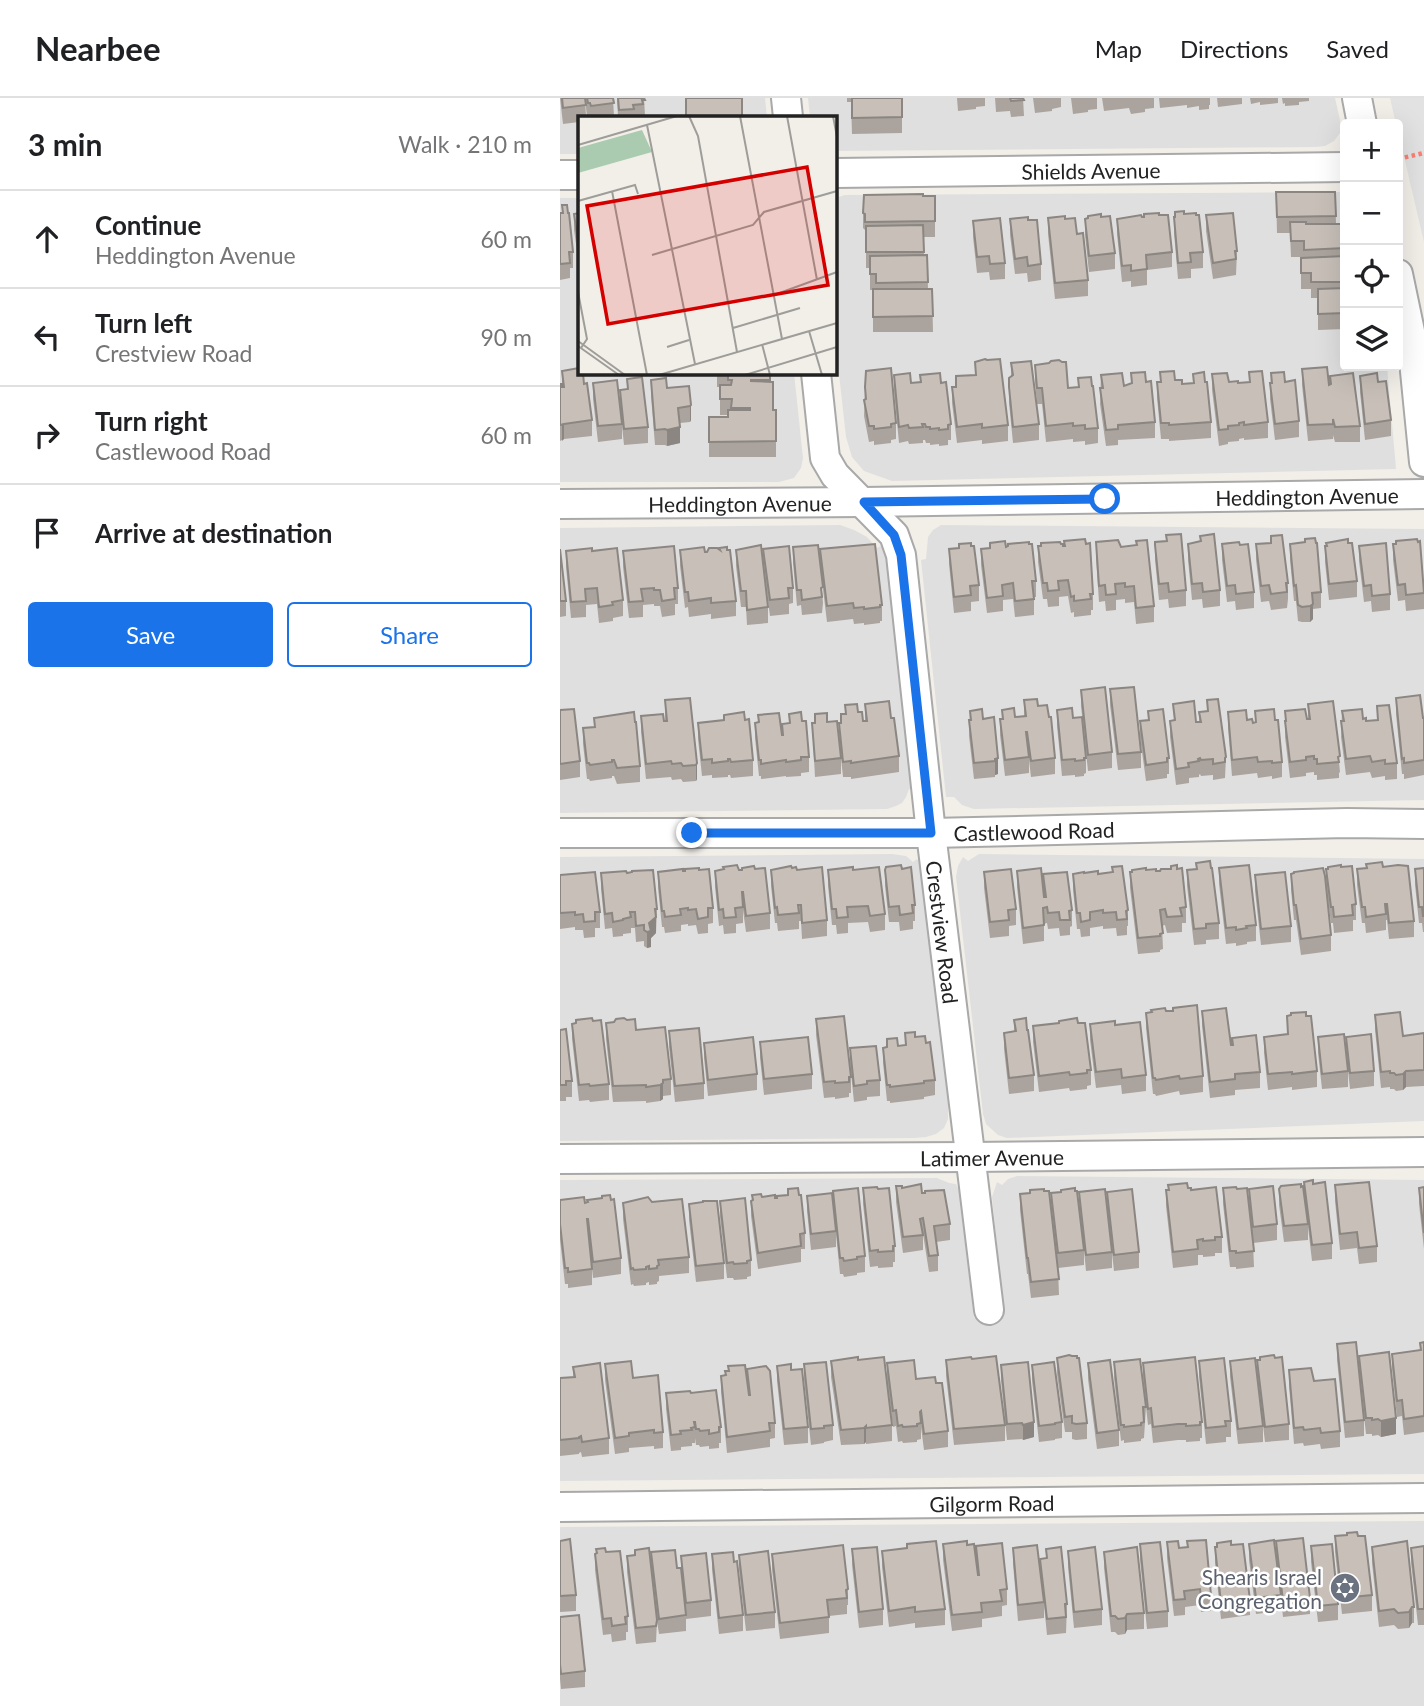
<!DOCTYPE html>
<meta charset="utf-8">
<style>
body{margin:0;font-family:Lato,sans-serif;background:#f6f6f6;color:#202124}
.controls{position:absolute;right:21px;top:21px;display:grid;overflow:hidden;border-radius:7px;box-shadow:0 7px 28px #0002}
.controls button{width:63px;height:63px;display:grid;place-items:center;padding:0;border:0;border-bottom:2px solid #e0e0e0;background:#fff;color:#202124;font:35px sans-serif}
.stop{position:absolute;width:21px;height:21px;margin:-16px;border:5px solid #1a73e8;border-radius:50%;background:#fff}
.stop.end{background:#1a73e8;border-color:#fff;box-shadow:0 2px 7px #0008}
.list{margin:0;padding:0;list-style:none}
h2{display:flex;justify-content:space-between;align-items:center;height:91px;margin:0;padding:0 28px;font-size:30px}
h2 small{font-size:23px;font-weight:400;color:#757577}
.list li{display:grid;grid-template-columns:46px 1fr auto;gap:21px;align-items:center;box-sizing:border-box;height:98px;padding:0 28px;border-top:2px solid #e0e0e0}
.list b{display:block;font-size:26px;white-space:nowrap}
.list p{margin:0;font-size:23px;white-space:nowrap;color:#757577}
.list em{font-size:23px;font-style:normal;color:#757577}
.actions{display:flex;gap:14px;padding:21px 28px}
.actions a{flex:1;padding:16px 0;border:2px solid #1a73e8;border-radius:7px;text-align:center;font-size:24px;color:#1a73e8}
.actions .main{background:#1a73e8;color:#fff}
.icon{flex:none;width:38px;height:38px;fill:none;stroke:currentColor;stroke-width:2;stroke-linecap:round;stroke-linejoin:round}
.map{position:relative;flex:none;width:864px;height:1608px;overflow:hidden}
header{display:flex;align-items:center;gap:42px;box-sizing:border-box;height:98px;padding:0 35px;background:#fff;border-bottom:2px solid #e0e0e0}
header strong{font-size:33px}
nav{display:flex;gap:38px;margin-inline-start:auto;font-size:24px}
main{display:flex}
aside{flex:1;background:#fff}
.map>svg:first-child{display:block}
</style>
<header>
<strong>Nearbee</strong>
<nav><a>Map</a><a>Directions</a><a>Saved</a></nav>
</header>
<main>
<aside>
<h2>3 min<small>Walk · 210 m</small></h2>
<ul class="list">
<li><svg class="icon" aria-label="ahead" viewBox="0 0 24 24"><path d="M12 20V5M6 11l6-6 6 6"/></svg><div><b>Continue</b><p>Heddington Avenue</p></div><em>60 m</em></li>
<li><svg class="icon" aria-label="left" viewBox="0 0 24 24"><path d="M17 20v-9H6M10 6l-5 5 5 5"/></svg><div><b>Turn left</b><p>Crestview Road</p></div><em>90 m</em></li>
<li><svg class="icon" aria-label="right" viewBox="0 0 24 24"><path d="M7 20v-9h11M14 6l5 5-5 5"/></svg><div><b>Turn right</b><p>Castlewood Road</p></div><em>60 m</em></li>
<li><svg class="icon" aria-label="arrive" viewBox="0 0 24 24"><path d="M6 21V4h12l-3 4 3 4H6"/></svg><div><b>Arrive at destination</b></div></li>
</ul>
<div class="actions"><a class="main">Save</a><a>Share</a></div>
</aside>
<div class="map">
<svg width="864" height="1608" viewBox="0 0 864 1608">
<rect width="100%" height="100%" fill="#f2efe9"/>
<g fill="#e0dfdf">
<path d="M0,0H205L207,19H19V56H0Z"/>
<path d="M248,0H775L780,22V35L774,43L765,48L755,49L275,53V19H250Z"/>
<path d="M779,94L785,95V268H827L836,371L332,383L304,373L292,359L286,339L275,240V100L285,97Z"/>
<path d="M0,100H19V275H234L243,360L241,370L234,380L219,384H0Z"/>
<path d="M280,427L294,432L307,439L317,450L322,447L330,464L354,692L349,691L346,699L342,705L336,708L327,711L0,715V430Z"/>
<path d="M381,427L864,431V702L414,711L402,707L394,699H386L361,462L366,461L368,439L373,432Z"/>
<path d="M332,756L346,758L353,764L357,761L361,766L388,1004V1021L384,1030L376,1036L366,1039L354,1040L0,1043V759Z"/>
<path d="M419,756L864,761V1023L447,1040L438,1037L426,1026L423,1016L396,779L398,768L403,759L408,763Z"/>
<path d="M457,1078L864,1082V1376L0,1383V1082L377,1080L389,1085L396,1086L399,1092L414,1220L444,1218L432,1099L437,1084L442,1087L448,1081Z"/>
<path d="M864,1423V1608H0V1429Z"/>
</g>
<path fill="#e2e2e2" d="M830,0H864V144L838,33V26H836Z"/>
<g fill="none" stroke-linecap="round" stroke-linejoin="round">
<g stroke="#a9a9a9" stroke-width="32">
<g id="street">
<path d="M226,0L228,19"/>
<path d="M797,0L802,26"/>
<path id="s1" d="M275,75L785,69"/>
<path d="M0,77H19"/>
<path d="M838,176L852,243L864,364"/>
<path id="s2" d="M256,275L265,360L275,377L334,437L341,457L371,735L429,1212"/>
<path id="s3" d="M0,406L304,404L864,396"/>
<path id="s4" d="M0,735H371L787,725L864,726"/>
<path id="s5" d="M0,1061L411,1059L864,1054"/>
<path id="s6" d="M0,1409L864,1400"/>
</g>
</g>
<path stroke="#fa8072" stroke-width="4.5" stroke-dasharray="3.5 3.5" stroke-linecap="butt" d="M838,61L864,55"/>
<use href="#street" stroke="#fff" stroke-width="28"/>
</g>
<g fill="#aba49e">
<path d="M0,0H25L26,19H19V24L3,26Z"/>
<path d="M25,0H53L54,19H27Z"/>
<path d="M57,0H84L85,18H83V19H58Z"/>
<path d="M287,0H342V35L292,36L291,4H287Z"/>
<path d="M397,0H425V8L416,9V11L398,13Z"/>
<path d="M435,0H463L464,18L451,19L450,13L436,14Z"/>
<path d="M473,0H501V9L492,11V13L475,15Z"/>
<path d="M511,0H537V11L528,12V14L513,16Z"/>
<path d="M542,0H594V10L585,11V14L571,16L569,10L544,13Z"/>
<path d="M599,0H650V7H649V11L639,12V8L627,10V7L600,10Z"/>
<path d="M657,0H682V6L658,9Z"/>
<path d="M690,0H718V5L700,7V4L691,6Z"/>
<path d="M722,0H749V3L739,4V7L725,8V5L723,6Z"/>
<path d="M716,94H775L776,126H785V231L758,232V200H751V191H741V160L744,159H731L730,135H717Z"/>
<path d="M363,98H375V139H363L364,157H367L368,191H372L373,234H313V192H310V170H306V140H305V132L303,130V115Z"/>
<path d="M2,107L13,154V170H10V180L0,182V115H2Z"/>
<path d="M615,114L624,116L643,154V170L631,171V180L618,181L614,135Z"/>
<path d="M19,115V167L14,132V116Z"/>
<path d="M646,117L677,153L676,177L653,181L646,133Z"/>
<path d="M582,119L612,154V169L587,172V187L571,189V183L562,184L557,136V121Z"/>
<path d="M488,120L505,121L517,136L528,182V198L495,201L488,136Z"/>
<path d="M450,121L481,166V182L468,184L467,175L455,176L450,137Z"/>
<path d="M525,121H528L555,155V171L529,174L525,137Z"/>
<path d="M413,123L445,165V181L430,182L429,174L417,175L413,139Z"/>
<path d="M415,264L448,327V343L422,346V342L397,345L392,305V289H396V278L415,277Z"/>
<path d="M451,265L479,326V342L453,345L449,305V280L451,278Z"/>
<path d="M475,267L508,290L518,289V280L538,330V345L525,347V343L513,344V341L486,344L482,306H477L475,283Z"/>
<path d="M742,271L769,287L770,278L800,328V344H775L773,337V341L748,343L742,287Z"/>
<path d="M2,273L24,286L32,322V338L4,341L0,343V286L2,287Z"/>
<path d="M600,274L622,286L633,285V276L651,324V340L609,343V341H601L597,300V284H600Z"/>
<path d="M689,274L708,324V340L684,342V340L679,341V343L668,344V346L659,348L652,292V276L669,284L678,285L689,284Z"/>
<path d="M157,275H210L213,312H216V359H149V319H168V317H160V289H157Z"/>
<path d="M571,275L586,284L595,324V340L558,342V347L546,348L540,306L541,277L564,288L571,286Z"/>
<path d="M711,275L725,284L739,323V339L715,342L710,301Z"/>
<path d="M334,277L351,285L360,284V277L381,285L391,326V342H388V347L379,348V346L370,347V345H366L365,342H363V345L349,346L348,343L339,345L334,293Z"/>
<path d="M800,278L831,322V338L805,342L800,294Z"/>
<path d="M67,281L88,329V345L64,347L62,328V341L38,344L33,301V285L60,309V292L67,291Z"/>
<path d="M91,282L107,290L129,288L131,322L130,324L120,325V345L107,348L105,347H95L91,298Z"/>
<path d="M305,289L336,325V341L331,342V345L314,347V343L309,344L304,318Z"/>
<path d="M606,437L626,492V508L609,510L608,501L599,502L595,462V447L606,443Z"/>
<path d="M640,438L660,492V508L643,510L642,501L632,502L628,462V446L640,443Z"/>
<path d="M711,438L728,485V501L727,510L711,512L709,503L701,504L696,462V446L711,445Z"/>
<path d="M536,444L561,449L594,508V524L576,526L574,504L565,505V501L556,502V512L546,513L545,503L539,504L536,460Z"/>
<path d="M501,446L503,448L533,496V512H531V517L514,519V514L511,515L508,498L499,499V508L488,509L487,501H483L478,464V448Z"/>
<path d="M662,446L694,494V510L676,512L675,503L667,504L662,462Z"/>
<path d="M730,446L761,494V510L753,511V521L750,524H742L738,523L736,503H734L730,462Z"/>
<path d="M833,446H836L864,491V511L846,513L845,502L838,503L833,462Z"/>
<path d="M258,447L263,505L262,515L242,517L241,507L237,508L233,465V449Z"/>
<path d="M765,448L797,483V499L769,502L765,464Z"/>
<path d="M799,448L830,496V512L812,514L811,503L804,504L799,463Z"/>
<path d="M446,449L476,483V499H474V517L455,519L453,501L443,502V513L427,515L421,467V451Z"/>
<path d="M0,451L6,503V518L0,519Z"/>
<path d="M203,451L233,490V505L229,506V516L210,518L204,473L208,509V525L187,527L186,509H181L176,468V452L203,465Z"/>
<path d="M260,451L322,507V523H320V525L304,527V525L294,526L293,521L267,524L260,467Z"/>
<path d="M389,451L419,487V503L411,504V513L394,515L389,466Z"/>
<path d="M120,452L145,454L176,503V518L151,521V516L129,519L128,509L125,510L120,468Z"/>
<path d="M6,453H32L63,502V518L53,520V523L39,525L37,506L26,507V519L11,520L6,469Z"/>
<path d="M63,453L118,490V506H115V517L102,519L100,508H94V506L83,507V519L69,520L63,469Z"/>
<path d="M550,591L581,654V670L558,672L550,607Z"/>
<path d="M521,592L552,654V670L528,673L521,608Z"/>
<path d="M130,600L137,681L136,683L123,684L121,681L112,682L111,679L86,681L81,634V618L105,623V602Z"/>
<path d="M836,600L864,620V611V677L844,681V676H842L836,616Z"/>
<path d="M464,602L478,608L495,660V676L471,679L469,662V675L445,678L440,637V621H442V612L455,619L464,618Z"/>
<path d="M647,602L666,659L665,680L653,682V677L641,678L640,676L639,677V679L629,680V685L616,687L610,639V623H614L613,606L636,624H639V614L647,613Z"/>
<path d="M773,603L780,674L779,675V680L757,682V677H754V674L746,675V678L730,680L725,639V613L748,621V606Z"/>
<path d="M305,606L331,620L339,658V674L291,681V679H283L279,641V625H281V616H285V607L298,614L303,623H305Z"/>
<path d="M817,608L837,665V681L825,682V678L812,680L810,674L786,677L781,639L782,613L803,621L806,623L817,622Z"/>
<path d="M0,612L20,663V679L0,682Z"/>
<path d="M497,612L513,620L526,660V675L524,676V678L515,679V677L502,678L497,628Z"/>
<path d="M410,613L423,621L434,619L438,676L435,677V679L414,681L409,638Z"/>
<path d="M588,613L609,660V676H607V680L586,683L580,639V623L588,622Z"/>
<path d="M695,613L722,664V679L712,681V678L698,680L697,675L672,678L668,630V614L693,625L695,624Z"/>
<path d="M229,616L242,623L249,659V674L241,675V678L226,679V678L201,681V678H199L195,640V625L198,624V617L222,637V626L229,625Z"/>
<path d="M164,617L193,662V678L171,680L170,677H168V679L152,680V677L142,678L138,641V625L164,622Z"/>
<path d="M34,620L80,668V684L57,686L54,678H52V680L30,683L29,681H27L23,646V630L34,629Z"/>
<path d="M267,624L281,660V676L255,679L252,625Z"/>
<path d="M864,767V834H863L862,825H859L855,787V771L864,770Z"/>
<path d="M781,769L796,806V822H793V833L774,835L773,825H771L766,787V771Z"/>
<path d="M823,769L854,823V839L829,841L827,822H826V832L806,835L805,825H802L797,787V771Z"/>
<path d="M232,770L237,772L267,822V838L242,841L241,823H239V831L218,833L217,825H215L211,788V772Z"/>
<path d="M651,770L659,825V841L646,842V846L634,847L627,788V772Z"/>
<path d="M659,770L696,827V843L687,844V846L676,848V845L666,846L659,786Z"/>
<path d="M342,771L355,807V823H353V831L340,833L339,824H329L325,788V772Z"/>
<path d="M139,772L153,810V825L148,826V835L138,836L136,827L128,828V826L121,827V833L105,835L104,829H102L98,790V774Z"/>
<path d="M179,772L210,815V831L186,834L183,812V825L176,826V835L164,836L163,827L159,828L155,789V773Z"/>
<path d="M268,772H293L325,816V832L310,834L308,824L288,825V835L277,836L276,827H272L268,788Z"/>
<path d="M586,772L596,773L626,809V825H622V834L607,835L605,827L602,828L603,851L600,852V854L578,856L570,790V774Z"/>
<path d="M457,773L483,789V776L512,812V828L510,829V837L500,838L499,830L488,831L487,825L484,826V843L463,846L457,789Z"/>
<path d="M424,774L456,811V827L449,828V838L430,840L424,790Z"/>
<path d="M41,775H67L97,811L96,835L91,840V849L87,850L84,848V843L76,844L75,830H71V835L63,836V838L53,839L52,830L45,831L41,791Z"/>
<path d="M524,775L538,776L568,812V828H567V837L557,838L556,830L543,831V828L530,830V838L521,839L520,831H517L513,792V776Z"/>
<path d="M731,776L771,837V853L741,857L736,822H734L731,792Z"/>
<path d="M0,777L40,814V830H35V839L24,840L23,832H15V829L0,831Z"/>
<path d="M695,777L731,828V844L701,847L695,793Z"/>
<path d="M606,913L643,978V994L620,997L619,993L596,998L595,996H593L586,930V915Z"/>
<path d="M642,913L671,947L672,940L700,974V990L675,992V997L650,1000L642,928Z"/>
<path d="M815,917L843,938L864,935V988L846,989L843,992L836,993L834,991H830V989L821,990L815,932Z"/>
<path d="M727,918L757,973V989L732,992V989L708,992L704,955V939L727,937Z"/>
<path d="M256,921L291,979V995H289V999L275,1001V999L264,1000L256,937Z"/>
<path d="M454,922L474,977V993L449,996L444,951V935L454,934Z"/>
<path d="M46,925L76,932L111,981V997L103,998V1001L100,1003L86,1005V1003L53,1004L46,941Z"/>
<path d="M12,926L49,986V1002L30,1004L29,1002L19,1003L12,941Z"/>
<path d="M530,926L555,927L586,977V993L562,996L561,987L536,990L530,942Z"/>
<path d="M473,928L531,972V987L527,988V991L510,993L509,990L479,994L473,944Z"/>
<path d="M0,932L12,983V999H6V1003H0Z"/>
<path d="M109,933L144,985V1001L115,1004L109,949Z"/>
<path d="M345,935L355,939L366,945L375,982V997L364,999V1001L330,1005V1003H327L323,965V950L327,949V941L338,948L345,947Z"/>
<path d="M758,939L788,973V989L762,991L758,955Z"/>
<path d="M786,939L814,973V988L790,991L786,954Z"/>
<path d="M200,944L252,976V991L204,997L200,960Z"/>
<path d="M144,945L197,976V992L148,998L144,960Z"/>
<path d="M290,950L320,982V998L307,999V1002L294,1004L290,966Z"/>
<path d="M744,1084L772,1145V1161L752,1163L748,1129V1142L724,1144L719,1107V1091L744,1095Z"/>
<path d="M608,1087L628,1090L631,1092L662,1139V1155H655V1158L643,1159V1157H638V1167L613,1170L606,1108V1092H608Z"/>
<path d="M775,1087L817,1148V1164L799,1166L797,1150L780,1152L775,1103Z"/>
<path d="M336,1088L362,1095L390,1126V1142L376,1144L378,1157V1173L369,1174L363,1136V1152L343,1155L336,1104Z"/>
<path d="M864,1089V1151L859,1106V1090Z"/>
<path d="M303,1090L335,1148V1164H333V1169L318,1170V1168L310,1169L303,1106Z"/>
<path d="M663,1090L677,1091L689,1105V1091L717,1126V1142L693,1145L694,1169L676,1171V1169H670L663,1106Z"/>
<path d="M273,1093L305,1158V1174L297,1175V1177L284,1179L283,1176H280L276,1136V1149L251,1152L247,1113V1098L273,1108Z"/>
<path d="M484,1093L491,1109V1095L519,1110V1094L552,1154V1170L526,1173L524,1152V1167L498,1170L499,1197L471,1200L468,1176H467L460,1112V1096Z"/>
<path d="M547,1094L579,1154V1170L554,1173L547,1110Z"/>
<path d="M192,1097L202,1099L215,1100L245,1135V1151H241V1164L198,1171L191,1118V1103L192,1102Z"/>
<path d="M0,1102L25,1105L61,1160V1176L33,1180L30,1150L32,1171V1187L8,1190V1186H5L0,1142Z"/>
<path d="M160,1103L191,1162V1178L187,1179V1181L174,1182L173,1180H167L160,1119Z"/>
<path d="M63,1105L129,1159V1175L99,1178V1183L97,1184V1186L89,1187V1184L86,1185V1187L74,1188L73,1186L71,1187L63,1121Z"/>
<path d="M129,1106L164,1165V1181L136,1184L129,1122Z"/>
<path d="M864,1244V1334L844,1337L842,1318L837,1319L832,1271V1256L860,1252V1245Z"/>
<path d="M777,1246L804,1322V1338L785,1340L777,1262Z"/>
<path d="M799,1258L836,1336L821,1339L818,1337L812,1338V1336H806L799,1274Z"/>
<path d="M497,1260L527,1325V1341L516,1342L512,1341V1334H505L497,1276Z"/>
<path d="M298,1262L332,1327V1343L306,1346V1344L304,1346L281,1347L271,1279V1263Z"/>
<path d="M386,1262L445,1327V1343L394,1347L386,1278Z"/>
<path d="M697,1262L729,1326V1342L705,1344L697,1278Z"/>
<path d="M639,1263L671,1323V1339H666V1344L646,1346L639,1279Z"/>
<path d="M670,1263L703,1328V1344L678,1346L670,1279Z"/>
<path d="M554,1264L586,1309L584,1340L581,1341V1343L564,1345V1342L561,1343L554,1280Z"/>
<path d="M327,1265L356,1281L376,1285L388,1333V1349L364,1352L361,1329V1341L357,1342V1344L343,1345L342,1343L338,1344L336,1328L333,1329L327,1281Z"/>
<path d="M528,1265L559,1332V1348L537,1351L528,1281Z"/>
<path d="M583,1265L642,1324V1340H640V1343L626,1344V1342H618L593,1345L591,1326L588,1327L583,1281Z"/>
<path d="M45,1266L73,1280L103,1334V1350L94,1351V1348L69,1350V1354L55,1356L45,1282Z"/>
<path d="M244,1266L273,1327V1342L264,1344V1345L251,1347L244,1282Z"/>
<path d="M441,1267L474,1339L463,1342L462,1341L447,1342L441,1283Z"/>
<path d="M472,1267L502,1324V1340L495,1341V1342L479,1344L472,1283Z"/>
<path d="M168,1268L188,1289L187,1271L215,1325V1340L210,1341V1349L167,1355L161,1294V1278H165L168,1273Z"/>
<path d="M217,1268L231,1272L248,1329V1345L224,1347L217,1283Z"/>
<path d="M13,1269L49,1340V1356L22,1359L21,1354L19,1355V1356L0,1358V1280L13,1279Z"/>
<path d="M729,1272L754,1283L780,1333V1349L761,1351L760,1346L744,1348L743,1345L734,1346L729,1288Z"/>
<path d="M106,1295H131L161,1329V1345H159V1350L149,1351V1348L140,1349L139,1347H136L135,1340V1345H132V1348L121,1349V1352L111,1353L106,1311Z"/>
<path d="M775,1438H798L812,1497V1513L782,1516L775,1454Z"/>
<path d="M0,1443L16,1497V1513L0,1514Z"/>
<path d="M627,1443L651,1497V1513L641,1514L640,1507L625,1509V1517L614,1518L607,1460V1444L619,1450L627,1449Z"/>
<path d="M716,1443L750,1500V1516L723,1519L721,1500V1513L696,1516L689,1462V1446L716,1458Z"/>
<path d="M657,1445L671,1447L690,1502V1517L661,1521L655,1465V1449H657Z"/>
<path d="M347,1446L385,1511V1527L355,1530V1525L329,1529L322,1469V1453L347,1450Z"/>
<path d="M383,1446L407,1447L416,1463V1448L447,1491V1507L442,1508V1518L422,1521V1529L392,1533L383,1462Z"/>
<path d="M580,1446L608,1513V1529L587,1531L580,1462Z"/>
<path d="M751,1448L778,1506V1522L758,1524L751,1464Z"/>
<path d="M864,1448V1527H858L851,1465V1450Z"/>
<path d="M812,1449L854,1509V1525H852L849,1530L838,1531L834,1527L819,1529L812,1465Z"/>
<path d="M453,1450L480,1474V1461L486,1460V1451L507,1506L506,1535L487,1537L484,1507V1520L458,1523L453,1466Z"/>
<path d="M292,1451L323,1511V1527L299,1530L292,1467Z"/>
<path d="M508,1453L542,1511V1527L514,1530L508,1469Z"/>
<path d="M46,1454L68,1518V1534H66V1542L52,1544L51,1536L43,1537L35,1472V1456Z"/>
<path d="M91,1454L117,1470H121V1458L151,1502V1518L126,1521V1520V1533L99,1536L97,1523L96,1544L76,1546L67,1474V1458L91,1470Z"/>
<path d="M544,1454L584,1515V1531L567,1532L565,1536L558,1537L555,1534H551L544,1470Z"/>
<path d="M152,1456L174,1464L183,1517V1533L159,1536L152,1472Z"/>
<path d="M212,1456L288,1491V1507H287V1516L269,1518V1535L220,1541L212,1472Z"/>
<path d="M179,1457L215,1514V1530L186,1533L179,1472Z"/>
<path d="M0,1519L25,1573V1589L1,1591L0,1581Z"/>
</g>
<g fill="#8b8681">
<path d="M131,307V322L130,324V308Z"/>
<path d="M4,326V341L2,343V327Z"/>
<path d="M120,329V345L107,348V332Z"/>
<path d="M753,506V521L750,524V508Z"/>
<path d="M438,660V676L435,677V661Z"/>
<path d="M137,665V681L136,683V667Z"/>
<path d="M96,819V835L91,840V849L87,850V834L89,825Z"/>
<path d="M846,973V989L843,992V976Z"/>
<path d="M103,985V1001L100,1003V987Z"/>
<path d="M836,1320V1336L821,1339V1323Z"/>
<path d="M474,1324V1339L463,1342V1327Z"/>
<path d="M306,1328V1344L304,1346V1330Z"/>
<path d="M852,1509V1525L849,1530V1514Z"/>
<path d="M567,1516V1532L565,1536V1520Z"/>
</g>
<g fill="#c7bfb8" stroke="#8b8681" stroke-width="2">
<path d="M2,0H25L26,7L3,10Z"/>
<path d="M27,0H53L54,5L31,8L30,5H28Z"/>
<path d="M58,0H84L85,2H82L83,6L73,7L74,11L59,12Z"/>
<rect x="126" y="0" width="56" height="19"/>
<path d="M292,0H342V19L292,20Z"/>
<path d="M450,0H463L464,2L451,3Z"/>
<path d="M716,94H775L776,118L717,119Z"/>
<path d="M363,96V98H375V123L305,124V116L303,115L304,97Z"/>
<path d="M2,107H7L8,115H9L13,154H9L10,165L0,166V115H3Z"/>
<path d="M624,113V116L636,115V117H639L643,154L630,155L631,164L618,165L614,119H615V114Z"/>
<path d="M19,115V151L14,116Z"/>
<path d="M599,115V117H608L612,154L586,157L587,171L571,173V167L562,168L557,121L581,117L582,119H584V116Z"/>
<path d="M673,115L677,153H675L676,161L653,165L646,117Z"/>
<path d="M541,116V119L550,118L555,155L529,158L525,121L528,120V118Z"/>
<path d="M505,118V121L515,120L517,136L523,135L528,182L495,185L488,120Z"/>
<path d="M468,119V122H477L481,166L468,168L467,159L455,161L450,121Z"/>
<path d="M440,120L445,165L430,166L429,158L417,159L413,123Z"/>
<path d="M730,124H746V126H785V150L744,152V143H731Z"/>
<path d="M363,127L364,154H306V128Z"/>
<path d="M367,157L368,184L316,185V176H310V158Z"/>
<path d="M785,158V184H751V175H741V160Z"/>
<path d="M785,190V215L758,216V191Z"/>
<path d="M313,191H372L373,218L313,219Z"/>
<path d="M425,261L427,262L440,261L448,327L422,330V326L397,329L392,289H396V278L416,277L415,264Z"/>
<path d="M499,262L502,264H506L508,290L519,289L518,280L531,279L532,288H533L538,330L525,331V327L513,328V325L486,328L482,290H477L475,267L489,265L491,263Z"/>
<path d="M471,263L479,326L453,329L449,289V280L453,277L451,265Z"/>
<path d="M767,269L769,287L771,286L770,278L793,275L800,328L775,329L773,321V326L748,327L742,271Z"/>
<path d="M19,270V275H23L24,286L27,285L32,322L4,326L0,327V286H2V289H4L2,273Z"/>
<path d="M331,270L336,325L331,326V329L314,331V328H309L304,302L306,301L305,289L306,273Z"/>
<path d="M614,273L615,282H622V286L634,285L633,276L644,274L645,284H647L651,324L609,327V325H601L597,284H601L600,274Z"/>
<path d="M702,273L708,324L684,327V324L679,325V327L668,328V331L659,332L652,276L667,275L669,284L678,283V285L690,284L689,274Z"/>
<path d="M585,274L586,284L591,283L595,324L558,327V331L546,332L540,290H543L541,277L562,275L564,288L572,285L571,275Z"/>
<path d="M724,274L725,284L735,282L739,323L715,326L710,285H712L711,275Z"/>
<path d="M168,275H210V282H191V283L213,284V312H216V343L149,344V319H168V312H190V310H171L172,301H160V287H171L172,282H168Z"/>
<path d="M350,275L351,285L361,284L360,277L380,275L381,285L386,284L391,326L388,327V331L379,332V330L370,331V329H366L365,326H362L363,329L349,330L348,327L339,329L334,277Z"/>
<path d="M817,275L818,284L826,283L831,322L805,326L800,278Z"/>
<path d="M82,279L88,329L64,331L60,292L68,291L67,281Z"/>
<path d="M106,280L107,290L129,288L131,307L130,308L118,310L120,329L107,332L105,331L95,332L91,282Z"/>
<path d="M57,282L62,326L38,328L33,285Z"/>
<path d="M621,436L626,492L609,494L608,485L599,486L595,447V444L607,443L606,437Z"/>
<path d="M654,436L660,492L643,494L642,485L632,486L628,446L641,443L640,438Z"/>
<path d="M722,437L728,485H726L727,494L711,496L709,487L701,488L696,446L711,445V438Z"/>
<path d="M755,440L756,445H757L761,494L752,495L753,506L750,508L742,509L738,507L736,487L734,488L730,446L745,444V441Z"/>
<path d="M525,441L526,446L530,445L533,496H530L531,501L514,503V498L511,499L508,482L498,483L499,492L488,493L487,485H483L478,448H481V445L500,444L501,446H503V448H505L504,443Z"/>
<path d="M788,441V445H792L797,483L769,486L765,448H767L766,445Z"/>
<path d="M857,441L858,444L860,443L864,495L846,497L845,486L838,487L833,446H836V443Z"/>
<path d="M558,442L561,449L577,447L576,443L587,442L594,508L576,510L574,488L565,489V485L555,486L556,496L546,497L545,487L539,488L536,444Z"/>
<path d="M445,443L446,449L448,448V446L469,444V446H472L476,483H472L474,501L455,503L453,485L442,487L443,498L427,500L421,451L430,450V445Z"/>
<path d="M679,444L680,447L688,446L694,494L676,496L675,487L667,488L662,446Z"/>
<path d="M411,445V448H414L419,487L410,488L411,497L394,499L389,451L399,450V446Z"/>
<path d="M826,445L830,496L812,498L811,487L804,488L799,448Z"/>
<path d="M315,446L322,507H320V509L304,511V509L294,510L293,505L267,508L260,451Z"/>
<path d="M201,447L208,509L187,512L186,493H181L176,452Z"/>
<path d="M258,447L263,489L261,490L262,499L242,502L241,492H237L233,449Z"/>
<path d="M114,448L118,490H114L115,501L102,503L100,492H94V490L81,491L83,503L69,504L63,453Z"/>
<path d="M229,448L233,490H228L229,500L210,502L203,451Z"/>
<path d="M144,449L145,454H147L149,450H157L160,452L159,450L167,449V452H170L176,503L151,505V500L129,503L128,494H125L120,452Z"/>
<path d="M32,450V453L57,450L63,502L52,504L53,507L39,509L37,490L25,491L26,503L11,504L6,453Z"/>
<path d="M0,451L6,503H0Z"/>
<path d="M545,589L552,654L528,657L521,592Z"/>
<path d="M574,589L581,654L558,656L550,591Z"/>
<path d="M860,597L863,620H864V662L844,665V660L842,661L836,600Z"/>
<path d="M130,600L137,665L136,667L123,668L121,665L112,666L111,663L86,666L81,618L103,616L104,623H107L105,602Z"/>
<path d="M477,601L478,608L487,607L489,619H491L495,660L471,663L467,634H466L469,659L445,662L440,621H443L442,612L454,610L455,619L466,618L464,602Z"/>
<path d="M658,601L666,659L665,660V664L653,666V661L641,662L640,660L638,661L639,663L628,665L629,669L616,671L610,623L615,622L613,606L634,603L636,624H641L639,614L648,613L647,602Z"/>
<path d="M329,603L331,620H334L339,658L291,665V663L283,664L279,625H281V616H286L285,607L297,606L298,614H302L303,623H307L305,606Z"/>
<path d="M773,603L780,658L778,659L779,664L757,666V661H754V658L746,659V662L730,664L725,623H726L725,613L745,611L747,621H750L748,606Z"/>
<path d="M829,607L837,665L825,666V662L812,664L810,658L786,661L781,623H784L782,613L802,611L803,621L806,620V623L818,622L817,608Z"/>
<path d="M512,610L513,620L522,619L526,660H524V662L515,663V661L502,662L497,612Z"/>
<path d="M14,611L20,663L0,666V612Z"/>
<path d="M422,611L423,621L434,619L438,660L435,661V663L414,665L409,622H411L410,613Z"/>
<path d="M603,611L609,660H607V664L586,667L580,623L589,622L588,613Z"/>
<path d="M714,611L715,622H718L722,664L712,665V663L698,664L697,659L672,662L668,614L686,612L687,622L692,621L693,625L696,624L695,613Z"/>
<path d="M74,614L75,624H76L80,668L57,670L54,662H52V664L30,667L29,665H27L23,630L35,629L34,620Z"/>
<path d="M184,614L185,622L189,621L193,662L171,664L170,661H168V663L152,665V661L142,662L138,625L164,622V617Z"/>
<path d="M241,614L242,623H246L249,659H241V662L226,664V662L201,666V662H199L195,625L199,624L198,617L219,615L222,637H223L222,626L230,625L229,616Z"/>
<path d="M267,615V624L277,623L281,660L255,663L252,625H255V616Z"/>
<path d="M650,763L651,770H652L659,825L646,826V830L634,831L627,772L637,771L636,765Z"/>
<path d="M822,764L823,769L838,767L848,768L854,823L829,825L827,806H825L826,816L806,819L805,809H802L797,771L807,770L806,766Z"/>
<path d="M177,767L179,772H182V770L194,768L195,771L205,770L210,815L186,818L183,794H182L183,809L175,810L176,819L164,820L163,811L159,812L155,773L164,771L163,769Z"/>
<path d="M341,767L342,771L351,769L355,807H352L353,815L340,817L339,808L329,809L325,772L326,769Z"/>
<path d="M617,767V771L622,770L626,809L620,810L622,818L607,819L605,811L600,812L603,835L600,836V838L578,840L570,774H572V772L586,770V772L596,771V773H600L601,771H611V768Z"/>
<path d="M689,767L696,827L686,828L687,830L676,832V829L666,830L659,770Z"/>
<path d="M781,767V769L792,768L796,806L792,807L793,817L774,819L773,809H771L766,771H768V769Z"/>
<path d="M231,768L232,770L236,769L237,772L262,769L267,822L242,825L241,807H238L239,815L218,817L217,809L215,810L211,772Z"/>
<path d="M562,768L568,812L566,813L567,821L557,822L556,814L543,815V812L530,814V822L521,824L520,815H517L513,776L524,774V775L538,773V776L553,774L552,769Z"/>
<path d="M293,769V772L319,769L325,816L310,818L308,808L287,809L288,819L277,820L276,811H272L268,772Z"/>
<path d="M139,770V772L149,771L153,810H148V819L138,821L136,811L128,812V810L120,811L121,817L105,819L104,813H102L98,774L123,771V773H125V771Z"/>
<path d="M481,770L484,799H486L483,776L507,774L512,812L509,813L510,822H500L499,814L488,815L487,809L483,810L484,827L463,830L457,773Z"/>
<path d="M763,770L765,778L771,837L741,841L736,807H734L731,776L734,775V774Z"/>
<path d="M864,770V818H863L862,809H859L855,771Z"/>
<path d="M451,771L456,811L448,812L449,822L430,824L424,774Z"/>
<path d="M93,772L97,811H95L96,819L89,825L91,833L87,834L84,832V827L76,828L75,814H70L71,819L63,821V822L53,824L52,815L45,816L41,775L66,773L67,775L72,774V773Z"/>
<path d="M35,774L40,814H35V823L24,824L23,816L15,817V814L0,815V777Z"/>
<path d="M725,774L731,828L701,831L695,777Z"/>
<path d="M637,907L643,978L620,981L619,978L596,982L595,980H593L586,915L592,914L591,912L605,910L606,913H613V910Z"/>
<path d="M666,910L671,947H673L672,940L696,937L700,974L675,976V981L650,984L642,913Z"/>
<path d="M746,914V918H751L757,973L732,976V974L708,976L704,939L728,936L727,918L731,917V915Z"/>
<path d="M840,914L843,938L864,935V972L846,973L843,976L836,977L834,975H830V973L821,974L815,917Z"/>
<path d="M284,918L291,979H289V984L275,985V983L264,984L256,921Z"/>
<path d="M32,920L33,923L41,922L49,986L30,988L29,986L19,987L12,926L16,925V922Z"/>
<path d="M64,920L67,922L75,921L76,932L105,929L111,981L103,982V985L100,987L86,989V987L53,988L46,925L54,924L56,921Z"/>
<path d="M466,920L467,932H468L474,977L449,980L444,935L456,933L454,922Z"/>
<path d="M517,920L518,925H525L531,972H527V975L510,977L509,974L479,978L473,928L499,925V923Z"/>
<path d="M555,923V927L580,924L586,977L562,980L561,971L536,974L530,926Z"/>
<path d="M139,930L144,985L115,988L109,933Z"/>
<path d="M6,931L12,983H6V987H0V932Z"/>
<path d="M355,934V939L365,938L366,945L370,944L375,982L364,983V985L330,989V987H327L323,950L327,949V941L337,940L338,948L346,947L345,935Z"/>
<path d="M784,936L788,973L762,976L758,939Z"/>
<path d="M811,936L814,973L790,975L786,939Z"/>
<path d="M193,939L197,976L148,982L144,945Z"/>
<path d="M248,939L252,976L204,981L200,944Z"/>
<path d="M316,948L320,982L307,983V986L294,988L290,950Z"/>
<path d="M753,1082V1086L765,1084L772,1145L752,1147L744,1084Z"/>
<path d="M809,1084L817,1148L799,1150L797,1134L780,1136L775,1087Z"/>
<path d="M627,1085L628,1090H631V1092L656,1089L662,1139H655V1142L643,1143V1141L637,1142L638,1151L613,1154L606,1092H609L608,1087Z"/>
<path d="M361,1086L362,1095H365V1093L384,1092L390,1126L374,1128L378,1157L369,1158L363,1120L360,1121L363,1137L343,1139L336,1088H342V1090Z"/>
<path d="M741,1086V1089L743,1088L748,1126L724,1128L719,1091L721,1088Z"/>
<path d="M713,1088L717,1126L693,1129L689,1091Z"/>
<path d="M317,1089L318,1091L329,1090L335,1148H333V1153L318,1154V1152L310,1153L303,1090Z"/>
<path d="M676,1089L677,1091L687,1090L694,1153L676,1155V1153H670L663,1090Z"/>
<path d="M864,1089V1135L859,1090Z"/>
<path d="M238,1090L239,1097H241L245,1135L240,1136L241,1148L198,1155L191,1103L193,1102L192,1097L201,1096L202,1099L215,1097V1100H217V1098L228,1097V1091Z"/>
<path d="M298,1090L305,1158L297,1159V1161L284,1163L283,1160H280L273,1093Z"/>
<path d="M515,1090V1093H517L524,1152L498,1155L491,1095L501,1094V1092Z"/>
<path d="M484,1091V1093H489L499,1181L471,1184L468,1160H467L460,1096L470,1095V1092Z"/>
<path d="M545,1091L552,1154L526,1157L519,1094Z"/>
<path d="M572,1091L579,1154L554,1157L547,1094Z"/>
<path d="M272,1095L276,1133L251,1136L247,1098Z"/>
<path d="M50,1097L51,1102L54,1101L61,1160L33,1164L28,1121H27L32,1171L8,1174V1170H5L0,1126V1102L24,1099L25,1105L28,1104L27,1102L42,1100V1098Z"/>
<path d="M88,1099L92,1104L122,1101L129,1159L98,1162L99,1167L97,1168V1170L89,1171V1168L86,1169V1171L74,1172L73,1170L71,1171L63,1105Z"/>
<path d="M185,1100L191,1162L187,1163V1165L174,1166L173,1164L167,1165L160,1103Z"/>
<path d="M143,1103H157L164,1165L136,1168L129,1106L143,1104Z"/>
<path d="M796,1244L804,1322L785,1324L777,1246Z"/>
<path d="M864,1244V1318L844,1321L842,1302L837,1303L832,1256L861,1252L860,1245Z"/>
<path d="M829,1254L836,1320L821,1323L818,1321L812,1322V1320H806L799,1258Z"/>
<path d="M509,1257L512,1258H517V1260H519L527,1325L516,1326L512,1325V1318L505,1319L497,1260Z"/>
<path d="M714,1257L715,1260L722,1259L729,1326L705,1329L697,1262H700V1259Z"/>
<path d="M436,1258L445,1327L394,1331L386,1262L411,1259L412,1261Z"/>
<path d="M298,1259V1262L324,1259L332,1327L306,1330V1328L304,1330L281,1332L271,1263Z"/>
<path d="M635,1259L642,1324H640V1327L626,1328V1326H618L593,1329L591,1310L588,1311L583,1265Z"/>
<path d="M664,1260L671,1323H665L666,1328L646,1330L639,1263Z"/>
<path d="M695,1260L703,1328L678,1331L670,1263Z"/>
<path d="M580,1261L586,1309H583L584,1324L581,1325V1327L564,1329V1327H561L554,1264Z"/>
<path d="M354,1262L356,1281L375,1279L376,1285H382L388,1333L364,1336L361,1313L360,1314L361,1325L357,1326V1328L343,1329L342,1327L338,1328L336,1312L333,1313L327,1265Z"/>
<path d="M550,1262L559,1332L537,1335L528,1265Z"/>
<path d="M71,1263L73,1280L98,1277L103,1334L94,1335V1332L69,1335V1338L55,1340L45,1266Z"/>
<path d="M266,1264L273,1327L264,1328V1330L251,1331L244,1266Z"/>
<path d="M468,1264L474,1324L463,1327L462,1325L447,1326L441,1267Z"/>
<path d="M494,1264L502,1324L495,1325V1326L479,1328L472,1267Z"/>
<path d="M40,1265L49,1340L22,1344L21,1338L19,1339V1340L0,1342V1280L15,1279L13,1269Z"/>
<path d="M231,1266V1272L242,1271L248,1329L224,1331L217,1268Z"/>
<path d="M185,1267L189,1297H190L187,1271L206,1268L210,1273L215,1325H209L210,1333L167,1339L161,1278L166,1277L165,1273H169L168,1268Z"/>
<path d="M751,1270L754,1283L775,1281L780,1333L761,1335L760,1330L744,1332L743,1329L734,1330L729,1272Z"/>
<path d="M156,1292L161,1329H159V1334L149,1336V1332L140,1333L139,1331H136L135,1324H134L135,1329L131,1330L132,1332L120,1333L121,1336L111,1337L106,1295L130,1293L131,1295Z"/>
<path d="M797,1434L798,1438H805L812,1497L782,1500L775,1438L787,1437V1435Z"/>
<path d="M743,1440L750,1500L723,1503L716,1443Z"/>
<path d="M10,1441L16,1497L0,1498V1443Z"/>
<path d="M646,1442L651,1497L641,1498L640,1491L624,1493L625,1501L614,1502L607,1444L618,1443L619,1450L628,1449L627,1443Z"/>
<path d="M714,1442L721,1497L696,1500L689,1446Z"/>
<path d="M376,1443L385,1511L355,1514V1509L329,1513L322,1453L347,1450V1446Z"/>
<path d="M407,1443V1447L414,1446L418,1477H419L416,1448L442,1445L447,1491L440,1492L442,1503L421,1505L422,1514L392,1517L383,1446Z"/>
<path d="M671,1443V1447L683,1446L690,1502L661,1505L655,1449H657V1445Z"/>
<path d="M847,1443L854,1509H852L849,1514L838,1515L834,1511L819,1513L812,1449Z"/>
<path d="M600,1444L608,1513L587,1515L580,1446Z"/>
<path d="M772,1446L778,1506L758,1508L751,1448Z"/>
<path d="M283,1447L288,1491L286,1492L287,1500L267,1502L269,1519L220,1525L212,1456Z"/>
<path d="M477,1447L484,1504L458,1507L453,1450Z"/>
<path d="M864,1448V1511H858L851,1450Z"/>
<path d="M317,1449L323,1511L299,1514L292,1451Z"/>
<path d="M501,1449L507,1506H505L506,1519L487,1521L480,1461L487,1460L486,1451Z"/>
<path d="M535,1449L542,1511L514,1514L508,1453Z"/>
<path d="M577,1449L584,1515L567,1516L565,1520L558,1521L555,1518H551L544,1454Z"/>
<path d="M45,1450L46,1454L60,1453L68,1518L65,1519L66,1526L52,1528L51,1520L43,1521L35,1456L37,1455L36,1451Z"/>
<path d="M89,1450L97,1522L96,1528L76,1530L67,1458L75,1457V1452Z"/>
<path d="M115,1452L117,1470H121L126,1517L99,1521L91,1454Z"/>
<path d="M208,1453L215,1514L186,1517L179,1457Z"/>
<path d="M173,1454L174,1464L177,1463L183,1517L159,1520L152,1456Z"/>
<path d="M146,1455L151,1502L126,1505L121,1458Z"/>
<path d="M19,1517L25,1573L1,1576L0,1566V1519Z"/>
</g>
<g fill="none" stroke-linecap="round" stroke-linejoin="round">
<path stroke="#1a73e8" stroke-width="9" d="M132,735H371L341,457L334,437L304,404L545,401"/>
</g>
<defs>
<g id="synagogue-disc" transform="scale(1.575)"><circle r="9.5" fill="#6b7280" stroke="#fff"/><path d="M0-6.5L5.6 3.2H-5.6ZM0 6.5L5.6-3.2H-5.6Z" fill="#fff"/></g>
</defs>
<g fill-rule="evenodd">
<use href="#synagogue-disc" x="785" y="1490"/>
</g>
<g text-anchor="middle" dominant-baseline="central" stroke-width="5" stroke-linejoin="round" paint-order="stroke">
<g font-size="21" fill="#222" stroke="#fff">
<text stroke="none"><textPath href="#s1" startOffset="256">Shields Avenue</textPath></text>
<text stroke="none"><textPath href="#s3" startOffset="747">Heddington Avenue</textPath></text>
<text stroke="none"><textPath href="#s3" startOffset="180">Heddington Avenue</textPath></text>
<text stroke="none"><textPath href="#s4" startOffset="474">Castlewood Road</textPath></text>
<text stroke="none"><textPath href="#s2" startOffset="590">Crestview Road</textPath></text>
<text stroke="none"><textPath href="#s5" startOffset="432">Latimer Avenue</textPath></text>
<text stroke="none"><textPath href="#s6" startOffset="432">Gilgorm Road</textPath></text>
</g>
<g font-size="21" fill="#5b616d" stroke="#fff" text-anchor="end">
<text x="762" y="1478">Shearis Israel<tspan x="762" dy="24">Congregation</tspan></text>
</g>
</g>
<g transform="translate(18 18)">
<rect width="259" height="259" fill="#f2efe9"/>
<path d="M64,14L74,36L0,57V32Z" fill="#aacbaf"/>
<path fill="none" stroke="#9f9d99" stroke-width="2" d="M111,0L120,20L159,236M162,0L204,223M209,0L239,164M255,0L259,21M69,9L117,248M0,29L99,0M34,75L69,259M0,85L57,69L60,78M74,139L175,109L186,96L259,75M0,176L9,223L3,232M196,179L259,156M155,212L222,192M231,215L244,259M0,225L47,259M184,228L192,259M0,230L41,259M89,231L111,224M81,259L259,207M167,259L259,231"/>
<path fill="#d40000" fill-opacity="0.15" stroke="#d40000" stroke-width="3.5" d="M229,51L250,169L30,208L9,90Z"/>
<rect width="259" height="259" fill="none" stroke="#222" stroke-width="3.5"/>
</g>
</svg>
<div class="controls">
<button>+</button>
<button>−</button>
<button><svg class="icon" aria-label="locate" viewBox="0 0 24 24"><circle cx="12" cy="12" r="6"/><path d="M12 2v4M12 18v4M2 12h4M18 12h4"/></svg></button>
<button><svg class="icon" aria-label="layers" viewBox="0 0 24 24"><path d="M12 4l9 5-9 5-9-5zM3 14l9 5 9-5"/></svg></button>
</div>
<div class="stop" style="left:545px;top:401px"></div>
<div class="stop end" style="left:132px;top:735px"></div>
</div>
</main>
